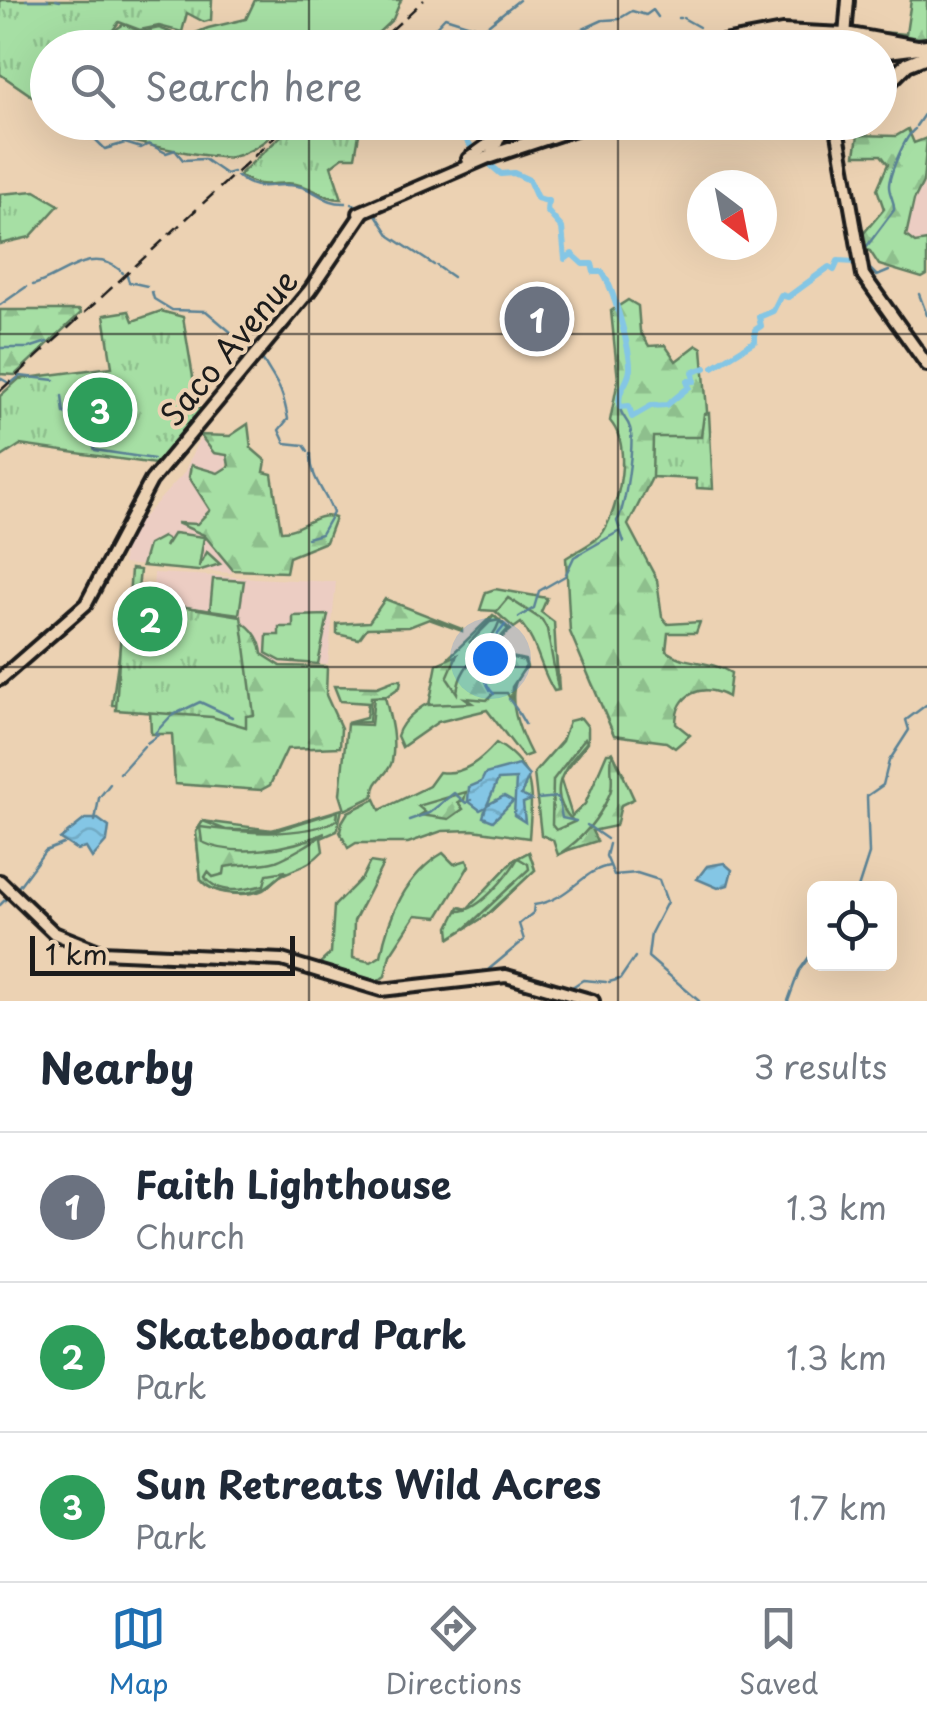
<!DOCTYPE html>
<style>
body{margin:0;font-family:"Playpen Sans",sans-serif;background:#f6f6f7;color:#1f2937}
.controls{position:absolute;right:30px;bottom:30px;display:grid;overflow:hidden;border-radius:15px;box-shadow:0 10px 40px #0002}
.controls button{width:90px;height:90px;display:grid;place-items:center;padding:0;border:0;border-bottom:2px solid #e0e1e3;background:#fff;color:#1f2937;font:50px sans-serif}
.compass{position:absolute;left:687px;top:170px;width:90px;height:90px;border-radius:50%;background:#fff;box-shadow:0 10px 40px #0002;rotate:148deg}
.scale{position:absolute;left:30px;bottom:25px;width:265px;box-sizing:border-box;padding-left:10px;border:5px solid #1c1c1c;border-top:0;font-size:28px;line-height:35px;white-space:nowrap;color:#1c1c1c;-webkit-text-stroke:8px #ecd2b3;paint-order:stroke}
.you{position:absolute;left:490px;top:658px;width:35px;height:35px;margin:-25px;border:8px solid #fff;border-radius:50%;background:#1a73e8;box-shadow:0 0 0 15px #1a73e833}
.badge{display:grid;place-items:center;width:65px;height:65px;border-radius:50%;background:#1f6fb2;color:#fff;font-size:32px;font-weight:700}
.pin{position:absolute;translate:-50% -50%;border:5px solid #fff;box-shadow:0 2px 10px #0006}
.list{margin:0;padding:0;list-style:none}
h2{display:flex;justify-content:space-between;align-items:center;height:130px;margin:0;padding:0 40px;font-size:42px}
h2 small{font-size:32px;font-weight:400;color:#747a83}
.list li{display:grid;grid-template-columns:65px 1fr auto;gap:30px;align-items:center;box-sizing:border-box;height:150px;padding:0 40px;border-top:2px solid #e0e1e3}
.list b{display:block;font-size:38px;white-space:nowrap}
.list p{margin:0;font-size:32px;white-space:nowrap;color:#747a83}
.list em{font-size:32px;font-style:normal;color:#747a83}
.icon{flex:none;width:55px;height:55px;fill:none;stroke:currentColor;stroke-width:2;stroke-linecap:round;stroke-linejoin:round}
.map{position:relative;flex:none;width:927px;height:1001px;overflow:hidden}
.search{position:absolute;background:#fff;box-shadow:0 10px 40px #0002;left:30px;right:30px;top:30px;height:110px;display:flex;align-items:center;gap:25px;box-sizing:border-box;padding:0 35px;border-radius:55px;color:#747a83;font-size:38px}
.sheet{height:580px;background:#fff}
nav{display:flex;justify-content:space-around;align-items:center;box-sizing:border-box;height:140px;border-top:2px solid #e0e1e3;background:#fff;font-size:28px;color:#747a83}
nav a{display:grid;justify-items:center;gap:5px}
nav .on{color:#1f6fb2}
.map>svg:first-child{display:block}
</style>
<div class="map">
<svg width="927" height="1001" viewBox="0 0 927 1001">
<defs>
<pattern id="forest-firs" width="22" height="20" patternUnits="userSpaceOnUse" patternTransform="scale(2.5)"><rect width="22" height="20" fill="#a6dfa4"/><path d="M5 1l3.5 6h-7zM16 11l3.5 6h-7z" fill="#8ebf8d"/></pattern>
<pattern id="wetland-marsh" width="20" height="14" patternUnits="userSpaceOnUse" patternTransform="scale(2.5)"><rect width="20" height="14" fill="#a6dfa4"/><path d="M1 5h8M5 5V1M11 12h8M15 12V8" fill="none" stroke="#8ebf8d"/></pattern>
<pattern id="park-tufts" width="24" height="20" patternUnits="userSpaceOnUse" patternTransform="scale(2.5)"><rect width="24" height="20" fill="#a6dfa4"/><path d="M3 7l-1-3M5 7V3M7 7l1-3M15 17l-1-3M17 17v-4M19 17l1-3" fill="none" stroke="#8ebf8d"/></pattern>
<pattern id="water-waves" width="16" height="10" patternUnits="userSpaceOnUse" patternTransform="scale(2.5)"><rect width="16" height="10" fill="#84c6e5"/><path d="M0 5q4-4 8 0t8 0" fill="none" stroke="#71aac4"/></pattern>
</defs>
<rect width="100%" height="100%" fill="#ecd2b3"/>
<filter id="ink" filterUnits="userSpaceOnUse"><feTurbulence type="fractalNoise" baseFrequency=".01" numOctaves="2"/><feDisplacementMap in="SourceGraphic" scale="20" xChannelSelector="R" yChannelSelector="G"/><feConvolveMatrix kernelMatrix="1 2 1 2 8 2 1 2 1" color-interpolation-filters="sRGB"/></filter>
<g filter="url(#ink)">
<g fill="#eccdc3">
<path d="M927,140V249L904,244Z"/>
<path d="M199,439L231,452L223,474L209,470L232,573L123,564L124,538L184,473Z"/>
<path d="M154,573L336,582L328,664L247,663L242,617L152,603Z"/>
</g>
<g fill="#a6dfa4" stroke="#617e60" stroke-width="2.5">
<path d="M255,0H401L393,19L363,47L159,48L208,28L246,19Z"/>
<path d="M68,123H283C270,139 253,152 232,157C217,161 77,132 68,123Z"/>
<path d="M174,533L204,537L199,567L207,552L220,564L198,571L142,566L148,545L163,537L168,540L165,547Z"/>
<path d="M213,579L244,581L239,614L210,610Z"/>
<path d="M500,595C552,612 556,639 559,690L554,691C540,669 538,644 521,623L514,628L495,611Z"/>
<path d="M328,615L318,664L281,661L266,653L267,635H279V627H293V616Z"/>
<path d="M493,615L511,630L501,638L511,657L525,660L527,667C501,687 518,729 531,754L523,757L487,710L438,722L402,747L397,736C402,718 426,701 443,698L448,658Z"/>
<path d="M374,697H385C391,721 396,740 392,761C389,776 372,779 374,796L345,810L340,794L347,724L371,725Z"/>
<path d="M581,718L588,727V742L560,777L572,816L585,804L607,753H613L624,775C608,812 597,838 558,855L553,840L541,835L534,773L562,741L569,721Z"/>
<path d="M496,743C537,766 532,795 529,838L473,830L442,831L408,843H356L348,848L340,832L342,822L348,812L375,799L380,810L429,786L439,772C463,776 481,760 496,743Z"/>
<path d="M342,809L337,831L321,838L323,851C309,866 300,866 282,875C274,878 270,887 263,890C246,897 212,895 201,880L196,832L203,821L272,830Z"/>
<path d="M529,852L535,870L487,915L450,938L449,927L459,907L467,909L514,860Z"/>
<path d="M443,853L454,864L467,860L469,866L438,917L416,915L390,955L385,976L373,985L315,968L331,953L334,906L362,878L370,862L383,864L354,921L353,958L371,962L381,956C388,916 407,874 443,853Z"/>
</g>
<g fill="url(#forest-firs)" stroke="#617e60" stroke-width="2.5">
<path d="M911,0H927V39L867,31L906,34Z"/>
<path d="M908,129L914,143L927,138L923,182L914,200L906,236L915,243L927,241V275L922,278L879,265L870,251L861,248L863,234L884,209L877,189L888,164L881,155H855L858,135L896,136Z"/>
<path d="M628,300L638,306L640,331L649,346L665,345L676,361L697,345L702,348L711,462L657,468L628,525L657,580L662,617L668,624L700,622L696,633H668L666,651C686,665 711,660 731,673L728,697C703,682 676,693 676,724L690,735L675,748L666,742L614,735L570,632L566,558C578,550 599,541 605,529C620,500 632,446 610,421L618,380L611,311Z"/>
<path d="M0,310H80L81,313L15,375L0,374Z"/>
<path d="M248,424L251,448L266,461L264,472L272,474L281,531C300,532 316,510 335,518L326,542L289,557L286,572L233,570L204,535L177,523L197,524L210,510L189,477L191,465L218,473L229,466L227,455L214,453L200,435L230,436Z"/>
<path d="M495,589L547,598L541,612L554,622L558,689L547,629L542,620L508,598L497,611L480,610L486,592Z"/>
<path d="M385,599L462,629V631L429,619L409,627L367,628L359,639L337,634V624L369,622Z"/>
<path d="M152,604C191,610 257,605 262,654L281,666L327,667L326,695L341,728L340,747L287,749L270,785L261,790L175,784L172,734H151L150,709L112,705L124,619Z"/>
<path d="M494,616L508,629L500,638L510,657L524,661L526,666L512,687L511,700L507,693H494L487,700L465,698L472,703L429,705L437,664L457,655L447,678L457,693C460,659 490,651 500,620L490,622L469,643Z"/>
<path d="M395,680H401L400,687L387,696L371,697L369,722L347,723L366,718L368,703L340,701L334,686L377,687Z"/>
<path d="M585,738L587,742C563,769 544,792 574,822L556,830L552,825L553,780Z"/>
<path d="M613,753L634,799L621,805L616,826L592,831L597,841L562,852C581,840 600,818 610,793C615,780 608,765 613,753Z"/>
<path d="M466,792L464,800L458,802L463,809L449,819L420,815L425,812L418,806Z"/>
<path d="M338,811L337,820C300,839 239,832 200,827L202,842C235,858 290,849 325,833C315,841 287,857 276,861C260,866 241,863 225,867L224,874L213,877L208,872L205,877C219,896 244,890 264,885L267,874L286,871C280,875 270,886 262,889C245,896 213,895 201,880L196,832L203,821L226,830H278Z"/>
<path d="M529,852L535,870L487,915L465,929L529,869L528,864L518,858C509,874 479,912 458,911L459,907L467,909L514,860Z"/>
</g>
<path fill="url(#wetland-marsh)" stroke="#617e60" stroke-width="2.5" d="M124,24L141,32L159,28L170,32L137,47H123V36L115,30Z"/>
<g fill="url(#park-tufts)" stroke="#617e60" stroke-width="2.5">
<path d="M0,0H212L211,20L204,22L187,13L182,32L159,26L140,30L119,22L113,30L124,40L122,47L48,48L47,75L40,79L47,93L35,98L0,74Z"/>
<path d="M295,123H361L355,157H343L331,166L342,199C326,199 317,190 303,186C278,177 266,194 239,175Z"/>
<path d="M35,191L59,205L30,237L0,244V194Z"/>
<path d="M129,311L133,321L161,311L183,317L198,407L204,413L162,465L20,445L0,458V396L19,379L112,367L104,315Z"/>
<path d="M709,413L713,489L697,488L696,479L652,477L653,437H701L704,414Z"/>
<path d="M131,569L140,570L137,599L241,616L254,715L246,716V727L212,717L116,710L121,627L127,628Z"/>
</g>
<g fill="url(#water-waves)" stroke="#5a8295" stroke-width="2.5">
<path d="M519,765L529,776L521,795L531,800L523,803L525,822L514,815L516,779L498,780L487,805L504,796L513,801L493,821L483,817L486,807L480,810L468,801L469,787L481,782L485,774Z"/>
<path d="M85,819H98L109,827L107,841L92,858L86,848L77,850L60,839Z"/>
<path d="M724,863L732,870L728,885L718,888L697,879L707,866Z"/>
</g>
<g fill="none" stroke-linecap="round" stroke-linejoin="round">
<g stroke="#5a8295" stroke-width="2.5">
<path d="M26,0H48"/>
<path d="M56,0L60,1"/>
<path d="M622,17L632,11L646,15L653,10L658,17"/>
<path d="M678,18H680"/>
<path d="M683,18L699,27"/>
<path d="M605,20L620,19"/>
<path d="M431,34L441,33L452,48"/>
<path d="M400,48L410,35L413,39L432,31L445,17L483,29L519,0"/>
<path d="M566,48L581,30L603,20"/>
<path d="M61,122L73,133L93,137L105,149L125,143L141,148L149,144L166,153L175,150L183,160L204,159L226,174L233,172"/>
<path d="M916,126L927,110"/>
<path d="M237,176C259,195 273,181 297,186C317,189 324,204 346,203"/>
<path d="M352,204L362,207"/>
<path d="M375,213L390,236L434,265"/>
<path d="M437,266L453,277"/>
<path d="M867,266L864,250L894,210C895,201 889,195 889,186C889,175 905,136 915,129"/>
<path d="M867,266L877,276L889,271"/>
<path d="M122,272L123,273"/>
<path d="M127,276L129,282L147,286"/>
<path d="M33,285C62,277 90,245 120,270"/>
<path d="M152,292L154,299L172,310L206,311L253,351"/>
<path d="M919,294L927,315"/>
<path d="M0,305L26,287"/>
<path d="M0,348H29L47,342"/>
<path d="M261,357C277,384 282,386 288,419L279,430L285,443L304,445L308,451"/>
<path d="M0,378L7,382"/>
<path d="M10,384L20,376L55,380"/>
<path d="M62,396L64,413L83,421L95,450L154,459"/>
<path d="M620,407C621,417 627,418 630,428C635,443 625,509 617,521L624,542"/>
<path d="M307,538L321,534L333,513C325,490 310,479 311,454"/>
<path d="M519,617L534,608L539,591L565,576L574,557L618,532"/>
<path d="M494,694C483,685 479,655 485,642L494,639L505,625"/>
<path d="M509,699L517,710"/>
<path d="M518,712L525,724"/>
<path d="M147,743L158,735L155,733L171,716L200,702L232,717"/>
<path d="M120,773L144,746"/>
<path d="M538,799L558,797L562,818L576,821"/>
<path d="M409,820L429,813L454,793L466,803L471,800"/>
<path d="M95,821L99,798L110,784"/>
<path d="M587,825L607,839"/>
<path d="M609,844L606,856L614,875L637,873L659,880L667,902L651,933L648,957L699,1001"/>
<path d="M858,888L869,854L867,796L883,785L889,761L909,730L906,720L926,705"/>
<path d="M16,890L45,851L63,844"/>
<path d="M0,905L10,895"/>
<path d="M478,972L488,970L524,940L519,924L533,913L534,905C570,900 583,869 610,866"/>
<path d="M609,982L620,979L635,957"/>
<path d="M569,989L583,980L606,982"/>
<path d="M788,1001L799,971L814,950"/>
</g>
<g stroke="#84c6e5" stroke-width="6">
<path d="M386,38L390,46"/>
<path d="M448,122L455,127V135"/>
<path d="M457,137L466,139L474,151"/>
<path d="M486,161L501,174L514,173L529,180L537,198L548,201L547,211L562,228L565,259L572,254L583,264H592L594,272H602C612,284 631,351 630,369C629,384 616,390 620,407L629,406L632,417L651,406L667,405L689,387L687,381H694L693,372L705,368"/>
<path d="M713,367L755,341V330L761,326L759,317L773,311L781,295L788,297L829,267L834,270L838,261L855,262"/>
</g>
<g stroke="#1c1c1c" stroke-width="18">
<g id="major">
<path d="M691,48L782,31L845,34"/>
<path d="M844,48L848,0"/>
<path d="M836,122L863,275L927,365"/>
<path d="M468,159L519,122"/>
<path d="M359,213L491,156L499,138"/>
<path d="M0,679L86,604L151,481L310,290L363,212"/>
<path d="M0,881L54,933L101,952L282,960L381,990L506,976L593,1001"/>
</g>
</g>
<g stroke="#1c1c1c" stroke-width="20">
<g id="highway">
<path d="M845,34L917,47"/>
<path d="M805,48L819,38L838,48"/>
<path d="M880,52L927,46"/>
<path d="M880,65L886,77L880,88"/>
<path d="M880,91L907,64L927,56"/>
<path d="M491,156L593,122"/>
</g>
</g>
<use href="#major" stroke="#ecd2b3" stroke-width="10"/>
<use href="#highway" stroke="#ecd2b3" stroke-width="12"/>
<g stroke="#1c1c1c" stroke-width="2.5" stroke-dasharray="15 8" stroke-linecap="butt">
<path d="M372,48L424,0"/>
<path d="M0,391L291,122"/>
</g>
</g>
</g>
<path fill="none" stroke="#1c1c1c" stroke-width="2.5" stroke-opacity="0.55" d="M309,0V48M618,0V48M309,122V1001M618,122V1001M0,334H927M0,667H927"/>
<g text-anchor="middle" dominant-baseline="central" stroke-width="8" stroke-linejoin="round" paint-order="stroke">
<g font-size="32" fill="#1c1c1c" stroke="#ecd2b3">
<text transform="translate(228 347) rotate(-50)">Saco Avenue</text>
</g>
</g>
</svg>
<div class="controls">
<button><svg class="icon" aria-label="locate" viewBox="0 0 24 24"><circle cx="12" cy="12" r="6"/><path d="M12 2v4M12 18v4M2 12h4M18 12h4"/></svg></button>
</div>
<svg class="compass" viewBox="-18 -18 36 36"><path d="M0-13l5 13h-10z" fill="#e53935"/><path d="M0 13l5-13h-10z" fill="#747a83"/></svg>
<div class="scale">1 km</div>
<div class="you"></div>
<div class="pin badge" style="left:537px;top:319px;background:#6b7280">1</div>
<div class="pin badge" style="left:150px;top:619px;background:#2e9e5b">2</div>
<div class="pin badge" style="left:100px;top:410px;background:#2e9e5b">3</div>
<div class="search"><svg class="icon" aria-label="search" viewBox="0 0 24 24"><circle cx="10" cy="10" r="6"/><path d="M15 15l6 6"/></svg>Search here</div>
</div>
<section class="sheet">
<h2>Nearby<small>3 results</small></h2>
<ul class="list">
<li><span class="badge" style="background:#6b7280">1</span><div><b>Faith Lighthouse</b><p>Church</p></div><em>1.3 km</em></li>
<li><span class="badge" style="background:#2e9e5b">2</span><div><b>Skateboard Park</b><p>Park</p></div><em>1.3 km</em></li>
<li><span class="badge" style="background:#2e9e5b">3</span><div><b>Sun Retreats Wild Acres</b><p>Park</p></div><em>1.7 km</em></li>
</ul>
</section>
<nav>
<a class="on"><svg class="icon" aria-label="map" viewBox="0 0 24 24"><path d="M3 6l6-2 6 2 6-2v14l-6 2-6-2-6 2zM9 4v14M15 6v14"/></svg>Map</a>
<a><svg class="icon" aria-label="directions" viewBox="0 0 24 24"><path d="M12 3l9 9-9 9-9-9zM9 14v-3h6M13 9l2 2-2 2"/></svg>Directions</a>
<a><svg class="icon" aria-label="saved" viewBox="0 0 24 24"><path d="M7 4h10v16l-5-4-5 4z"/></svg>Saved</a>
</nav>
